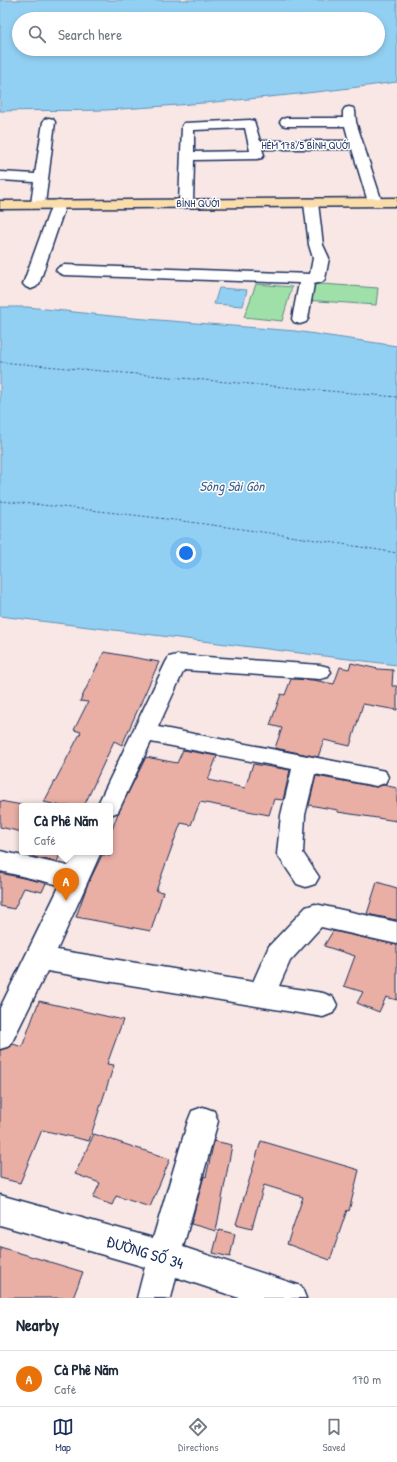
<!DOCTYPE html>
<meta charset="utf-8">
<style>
body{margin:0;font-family:"Patrick Hand",sans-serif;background:#f2f2f3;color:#1f2937}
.you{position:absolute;left:186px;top:553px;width:14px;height:14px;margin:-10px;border:3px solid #fff;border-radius:50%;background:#1a73e8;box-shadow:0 0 0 6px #1a73e833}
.badge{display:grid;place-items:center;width:26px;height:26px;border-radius:50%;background:#1b2f5e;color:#fff;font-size:13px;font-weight:700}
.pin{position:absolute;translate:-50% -33px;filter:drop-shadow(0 1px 2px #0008)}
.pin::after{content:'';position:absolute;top:21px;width:14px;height:12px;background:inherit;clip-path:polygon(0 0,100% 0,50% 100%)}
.popup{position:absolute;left:19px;top:803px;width:94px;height:52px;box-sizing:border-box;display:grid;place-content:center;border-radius:4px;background:#fff;filter:drop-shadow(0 1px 3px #0005);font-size:13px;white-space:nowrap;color:#747a83}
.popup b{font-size:15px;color:#1f2937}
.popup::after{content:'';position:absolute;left:50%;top:100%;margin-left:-8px;border:8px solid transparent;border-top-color:#fff}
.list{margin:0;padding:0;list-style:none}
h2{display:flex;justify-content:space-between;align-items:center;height:52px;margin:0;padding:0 16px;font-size:17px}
h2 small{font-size:13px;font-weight:400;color:#747a83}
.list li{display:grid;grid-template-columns:26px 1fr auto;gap:12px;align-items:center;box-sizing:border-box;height:56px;padding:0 16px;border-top:1px solid #e0e1e3}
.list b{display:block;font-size:15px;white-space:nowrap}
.list p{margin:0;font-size:13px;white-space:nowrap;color:#747a83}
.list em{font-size:13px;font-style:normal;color:#747a83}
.icon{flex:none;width:22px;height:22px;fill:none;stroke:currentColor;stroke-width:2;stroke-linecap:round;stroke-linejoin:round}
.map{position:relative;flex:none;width:397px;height:1298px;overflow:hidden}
.search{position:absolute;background:#fff;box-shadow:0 2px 6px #0003;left:12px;right:12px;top:12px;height:44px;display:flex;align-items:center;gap:10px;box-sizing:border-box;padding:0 14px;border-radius:22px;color:#747a83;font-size:15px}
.sheet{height:108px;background:#fff}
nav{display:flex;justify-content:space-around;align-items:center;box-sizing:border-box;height:56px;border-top:1px solid #e0e1e3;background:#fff;font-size:11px;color:#747a83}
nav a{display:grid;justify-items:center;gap:2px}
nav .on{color:#1b2f5e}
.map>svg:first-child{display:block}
</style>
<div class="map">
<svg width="397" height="1298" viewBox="0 0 397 1298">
<rect width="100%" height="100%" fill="#f8e7e4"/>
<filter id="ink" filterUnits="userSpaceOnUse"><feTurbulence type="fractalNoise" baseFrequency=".025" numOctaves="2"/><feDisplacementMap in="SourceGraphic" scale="8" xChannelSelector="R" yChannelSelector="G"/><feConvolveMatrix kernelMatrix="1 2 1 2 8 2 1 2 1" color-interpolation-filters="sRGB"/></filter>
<g filter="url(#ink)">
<g fill="#9fdfa8" stroke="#5d8783">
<path d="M308,283L378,288L376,305L304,300Z"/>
<path d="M256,284L292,287L282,321L244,317Z"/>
</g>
<g fill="#92d0f3" stroke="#6290b7" fill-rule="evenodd">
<path d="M0,0H397V82C301,95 204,104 106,110C71,111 35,110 0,111ZM19,19H378V49H19Z"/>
<path d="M219,288L247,290L243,306L214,304Z"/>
<path d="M0,307H27L121,317L295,331L397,346V665L0,616Z"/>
</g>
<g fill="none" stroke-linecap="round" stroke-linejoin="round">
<g stroke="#3f5f8b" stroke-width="1" stroke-dasharray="2.5 2" stroke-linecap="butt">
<path d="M0,362L397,397"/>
<path d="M0,501C133,513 265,531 397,553"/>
</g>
</g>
<g fill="#e9afa5" stroke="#1b2f5e">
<path d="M104,652L159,662L122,745L114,741L84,806H61L44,802L81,732L74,730L88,702L80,701Z"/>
<path d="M351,663L378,669L393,670L392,686H397V710L363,704L350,746L324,740L318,757L275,748L282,728L270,725L281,694L285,695L291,679L313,680L334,684L340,667L349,669Z"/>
<path d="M183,750L217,756L208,780L245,788L253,764L290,770L283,800L274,799L269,815L200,802L191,825L181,823L174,841L156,891L163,892L151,931L76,917L87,886L102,855L110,856V835L118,813L146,757L177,763Z"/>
<path d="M316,776L376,787L383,785L397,788V821L338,812V810L309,805Z"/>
<path d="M0,801L22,805V832L0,827Z"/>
<path d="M35,852H61L57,862L33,857Z"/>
<path d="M0,873L46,883L42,892L24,888L14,909L0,906Z"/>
<path d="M377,882L397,888V920L367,914Z"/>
<path d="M333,931L397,945V1000L386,997L379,1012L357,1003L363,992L344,986L355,956L324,946Z"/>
<path d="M39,1001L123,1020L107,1064L114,1065L89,1141L42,1130L20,1183L0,1178V1050L10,1047L13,1044L22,1047Z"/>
<path d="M94,1134L170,1159L150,1207L116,1196L112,1205L93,1198L100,1183L75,1174Z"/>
<path d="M214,1141L232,1145L216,1231L191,1224L204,1176L206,1177Z"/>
<path d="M261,1141L359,1170L349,1211L347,1210L330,1260L287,1244L303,1197L264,1185L252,1228L236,1224Z"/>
<path d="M219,1230L235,1234L230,1257L213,1253Z"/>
<path d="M0,1247L83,1272L73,1298H0Z"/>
</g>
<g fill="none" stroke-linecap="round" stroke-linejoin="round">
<g stroke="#1b2f5e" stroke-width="3">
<g id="minor">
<path d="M349,107L353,108L355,111L356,122L382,202L380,205L375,206L370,205L368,202L352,149H262L264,155L262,158L257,159L194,160L193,203L191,206L186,207L181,206L179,203L182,126L184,123L250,120L254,121L260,141H349L345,126H286L282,125L280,122L282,119L286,118H343V111L345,108ZM245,128L250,151L194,152V130Z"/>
<path d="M49,118L53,119L55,122L45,204L43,207L38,208L33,207L31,204L34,182L0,180V172L35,174L43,122L45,119Z"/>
<path d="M311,199L316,200L318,203L323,245L329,258L325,279L322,282L314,284L308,319L306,322L300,324L294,322L292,319L299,283L64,275L59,273L56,270L59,267L64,265L310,274L313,258L309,245L304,203L306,200Z"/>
<path d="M59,200L64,201L66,204L39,284L36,287L31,289L26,287L23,284L52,204L54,201Z"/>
<path d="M177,655L320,665L328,667L331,672L328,677L320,679L184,670L158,727L385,771L388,777L385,783L376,786L315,774L305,815L303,853L319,877L315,884L306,887L297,884L277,854L281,815L292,769L151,742L118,812L110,815V806H97L166,662L169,657Z"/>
<path d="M0,851L68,866L75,852H101L57,950L253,982L269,946L306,907L315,904L397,922V944L321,927L290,961L279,986L323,993L333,997L337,1005L333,1013L323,1017L47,971L10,1046L0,1049V1008L60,885L0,871Z"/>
<path d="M203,1107L214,1111L218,1121L183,1247L301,1286L306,1298H239L176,1277L171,1298H137L145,1267L0,1225V1195L153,1238L188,1121L192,1111Z"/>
</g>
</g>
<g stroke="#1b2f5e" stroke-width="3">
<path id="major" d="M397,198V206L0,209V201Z"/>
</g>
<use href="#minor" fill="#fff" fill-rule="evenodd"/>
<use href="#major" fill="#faddab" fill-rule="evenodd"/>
</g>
</g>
<g text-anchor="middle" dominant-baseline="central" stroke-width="3" stroke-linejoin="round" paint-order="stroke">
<g font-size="11" fill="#1b2f5e" stroke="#fff">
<text x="306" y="145">HẺM 178/5 BÌNH QUỚI</text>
<text x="198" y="203">BÌNH QUỚI</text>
</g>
<g font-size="14" font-style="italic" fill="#3f5f8b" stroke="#fff">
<text x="232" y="485">Sông Sài Gòn</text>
</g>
<g font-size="16" fill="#1b2f5e" stroke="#fff">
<text transform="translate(145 1252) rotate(17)">ĐƯỜNG SỐ 34</text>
</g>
</g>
</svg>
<div class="you"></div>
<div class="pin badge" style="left:66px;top:901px;background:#e8710a">A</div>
<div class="popup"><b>Cà Phê Năm</b>Café</div>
<div class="search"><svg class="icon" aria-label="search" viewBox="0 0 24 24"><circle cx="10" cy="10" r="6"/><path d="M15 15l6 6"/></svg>Search here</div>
</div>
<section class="sheet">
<h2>Nearby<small></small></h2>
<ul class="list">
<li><span class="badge" style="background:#e8710a">A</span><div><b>Cà Phê Năm</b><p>Café</p></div><em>170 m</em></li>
</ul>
</section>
<nav>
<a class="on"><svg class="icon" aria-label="map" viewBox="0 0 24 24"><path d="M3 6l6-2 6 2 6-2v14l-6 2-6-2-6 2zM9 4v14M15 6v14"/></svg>Map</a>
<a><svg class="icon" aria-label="directions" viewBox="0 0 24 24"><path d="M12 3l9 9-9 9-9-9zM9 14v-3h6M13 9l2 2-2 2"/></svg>Directions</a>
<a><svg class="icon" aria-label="saved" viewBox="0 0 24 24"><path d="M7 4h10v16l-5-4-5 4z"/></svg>Saved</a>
</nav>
